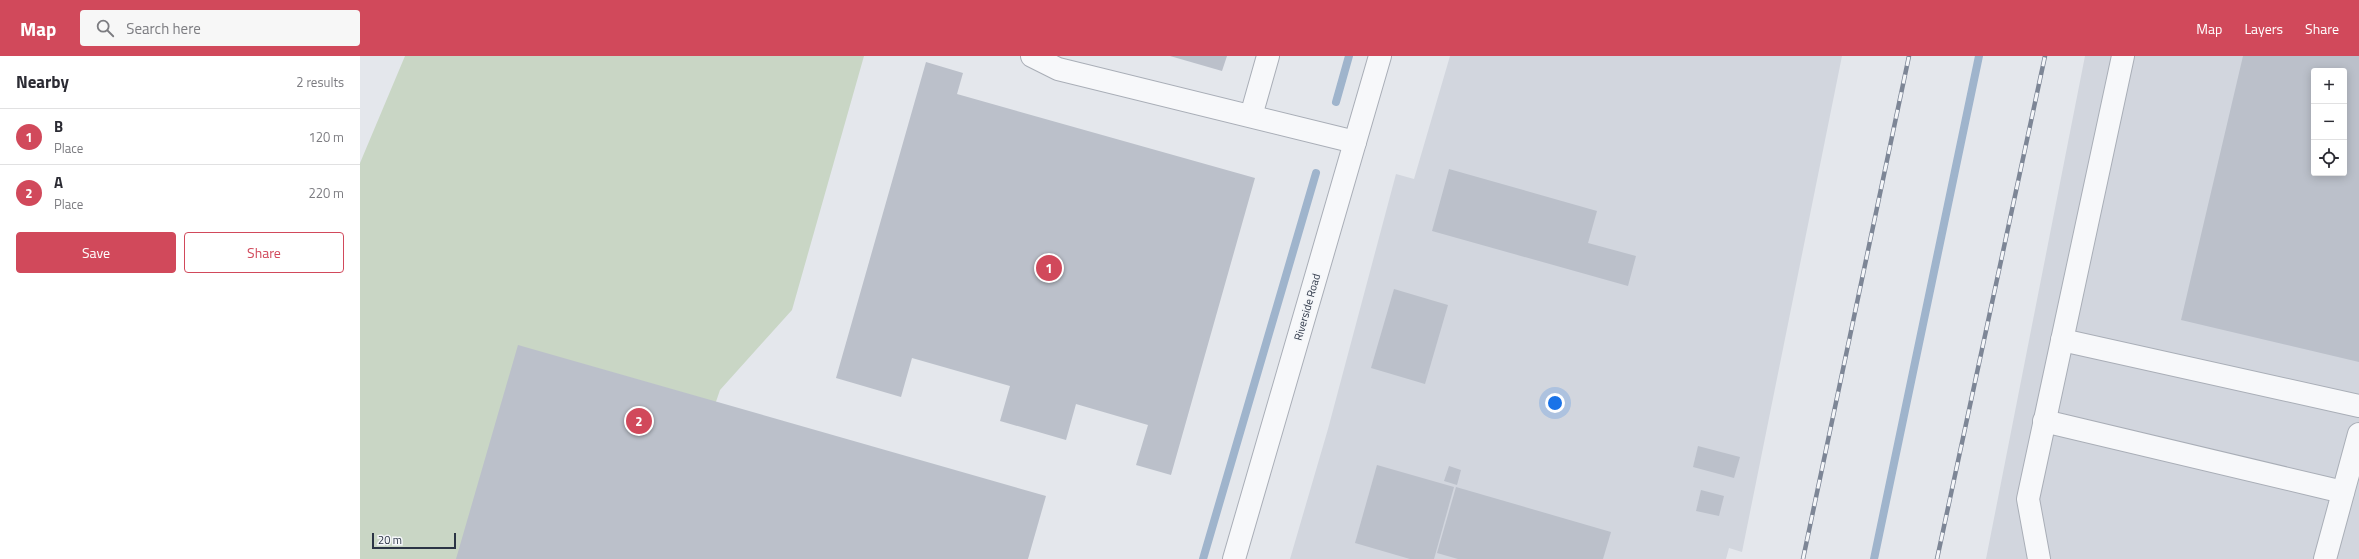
<!DOCTYPE html>
<meta charset="utf-8">
<style>
body{margin:0;font-family:"Titillium Web",sans-serif;background:#f7f7f7;color:#2b2b33}
.controls{position:absolute;right:12px;top:12px;display:grid;overflow:hidden;border-radius:4px;box-shadow:0 2px 10px #0003}
.controls button{width:36px;height:36px;display:grid;place-items:center;padding:0;border:0;border-bottom:1px solid #e1e1e2;background:#fff;color:#2b2b33;font:20px sans-serif}
.scale{position:absolute;left:12px;bottom:10px;width:84px;box-sizing:border-box;padding-left:4px;border:2px solid #2b3445;border-top:0;font-size:11px;line-height:14px;white-space:nowrap;color:#2b3445;-webkit-text-stroke:3px #f4f6f9;paint-order:stroke}
.you{position:absolute;left:1195px;top:347px;width:14px;height:14px;margin:-10px;border:3px solid #fff;border-radius:50%;background:#1a73e8;box-shadow:0 0 0 6px #1a73e833}
.badge{display:grid;place-items:center;width:26px;height:26px;border-radius:50%;background:#d1495b;color:#fff;font-size:13px;font-weight:700}
.pin{position:absolute;translate:-50% -50%;border:2px solid #fff;box-shadow:0 1px 4px #0006}
.list{margin:0;padding:0;list-style:none}
h2{display:flex;justify-content:space-between;align-items:center;height:52px;margin:0;padding:0 16px;font-size:17px}
h2 small{font-size:13px;font-weight:400;color:#7c7c81}
.list li{display:grid;grid-template-columns:26px 1fr auto;gap:12px;align-items:center;box-sizing:border-box;height:56px;padding:0 16px;border-top:1px solid #e1e1e2}
.list b{display:block;font-size:15px;white-space:nowrap}
.list p{margin:0;font-size:13px;white-space:nowrap;color:#7c7c81}
.list em{font-size:13px;font-style:normal;color:#7c7c81}
.actions{display:flex;gap:8px;padding:12px 16px}
.actions a{flex:1;padding:9px 0;border:1px solid #d1495b;border-radius:4px;text-align:center;font-size:14px;color:#d1495b}
.actions .main{background:#d1495b;color:#fff}
.icon{flex:none;width:22px;height:22px;fill:none;stroke:currentColor;stroke-width:2;stroke-linecap:round;stroke-linejoin:round}
.map{position:relative;flex:none;width:1999px;height:503px;overflow:hidden}
header{display:flex;align-items:center;gap:24px;box-sizing:border-box;height:56px;padding:0 20px;background:#d1495b;color:#fff}
header strong{font-size:19px}
nav{display:flex;gap:22px;margin-inline-start:auto;font-size:14px}
.search{width:280px;height:36px;background:#f7f7f7;display:flex;align-items:center;gap:10px;box-sizing:border-box;padding:0 14px;border-radius:4px;color:#7c7c81;font-size:15px}
main{display:flex}
aside{flex:1;background:#fff}
.map>svg:first-child{display:block}
</style>
<header>
<strong>Map</strong>
<div class="search"><svg class="icon" aria-label="search" viewBox="0 0 24 24"><circle cx="10" cy="10" r="6"/><path d="M15 15l6 6"/></svg>Search here</div>
<nav><a>Map</a><a>Layers</a><a>Share</a></nav>
</header>
<main>
<aside>
<h2>Nearby<small>2 results</small></h2>
<ul class="list">
<li><span class="badge">1</span><div><b>B</b><p>Place</p></div><em>120 m</em></li>
<li><span class="badge">2</span><div><b>A</b><p>Place</p></div><em>220 m</em></li>
</ul>
<div class="actions"><a class="main">Save</a><a>Share</a></div>
</aside>
<div class="map">
<svg width="1999" height="503" viewBox="0 0 1999 503">
<rect width="100%" height="100%" fill="#e4e7ec"/>
<g fill="#d2d6de" fill-rule="evenodd">
<path d="M1090,0H1482L1382,496L1369,492L1366,503H930L968,373L1036,118L1054,123Z"/>
<path d="M1725,0H1999V503H1626ZM1954,15H1984V117H1954Z"/>
</g>
<path fill="#c9d6c5" d="M45,0H504L432,254L360,334L302,503H0V107Z"/>
<g fill="none" stroke-linecap="round" stroke-linejoin="round">
<g stroke="#9fb4cc" stroke-width="8">
<path d="M976,46L989,0"/>
<path d="M843,503L956,117"/>
<path d="M1514,503L1619,0"/>
</g>
</g>
<g fill="#bbc0ca" fill-rule="evenodd">
<path d="M810,0H867L862,15Z"/>
<path d="M1883,0H1999V306L1821,264ZM1954,15H1984V117H1954Z"/>
<path d="M566,6L603,17L597,38L895,122L811,419L776,409L788,369L716,348L706,384L640,365L650,330L552,302L541,341L476,322Z"/>
<path d="M1089,113L1237,155L1228,187L1276,200L1268,230L1072,175Z"/>
<path d="M1034,233L1088,249L1065,328L1011,312Z"/>
<path d="M158,289L686,440L668,503H96Z"/>
<path d="M1338,390L1380,401L1374,422L1333,411Z"/>
<path d="M1017,409L1094,431L1074,503H1050L995,487Z"/>
<path d="M1089,410L1101,414L1097,429L1084,425Z"/>
<path d="M1096,431L1251,476L1243,503H1098L1077,497Z"/>
<path d="M1341,434L1364,440L1359,460L1336,455Z"/>
</g>
<g fill="none" stroke-linecap="round" stroke-linejoin="round">
<g stroke="#a9aeb7" stroke-width="24">
<g id="minor">
<path d="M672,0L698,13L995,86"/>
<path d="M891,60L908,0"/>
<path d="M1702,284L1999,350"/>
<path d="M1684,365L1983,436"/>
<path d="M874,503L1020,0"/>
<path d="M1679,503L1668,443L1763,0"/>
<path d="M1965,503L1999,378"/>
</g>
</g>
<use href="#minor" stroke="#f7f8fa" stroke-width="22"/>
<g stroke="#7d8696" stroke-width="4.5">
<g id="rail">
<path d="M1443,503L1549,0"/>
<path d="M1577,503L1685,0"/>
</g>
</g>
<use href="#rail" stroke="#f4f6f9" stroke-width="3" stroke-dasharray="9" stroke-linecap="butt"/>
</g>
<g text-anchor="middle" dominant-baseline="central" stroke-width="3" stroke-linejoin="round" paint-order="stroke">
<g font-size="11" fill="#2b3445" stroke="#f4f6f9">
<text transform="translate(947 251) rotate(-74)">Riverside Road</text>
</g>
</g>
</svg>
<div class="controls">
<button>+</button>
<button>−</button>
<button><svg class="icon" aria-label="locate" viewBox="0 0 24 24"><circle cx="12" cy="12" r="6"/><path d="M12 2v4M12 18v4M2 12h4M18 12h4"/></svg></button>
</div>
<div class="scale">20 m</div>
<div class="you"></div>
<div class="pin badge" style="left:689px;top:212px">1</div>
<div class="pin badge" style="left:279px;top:365px">2</div>
</div>
</main>
